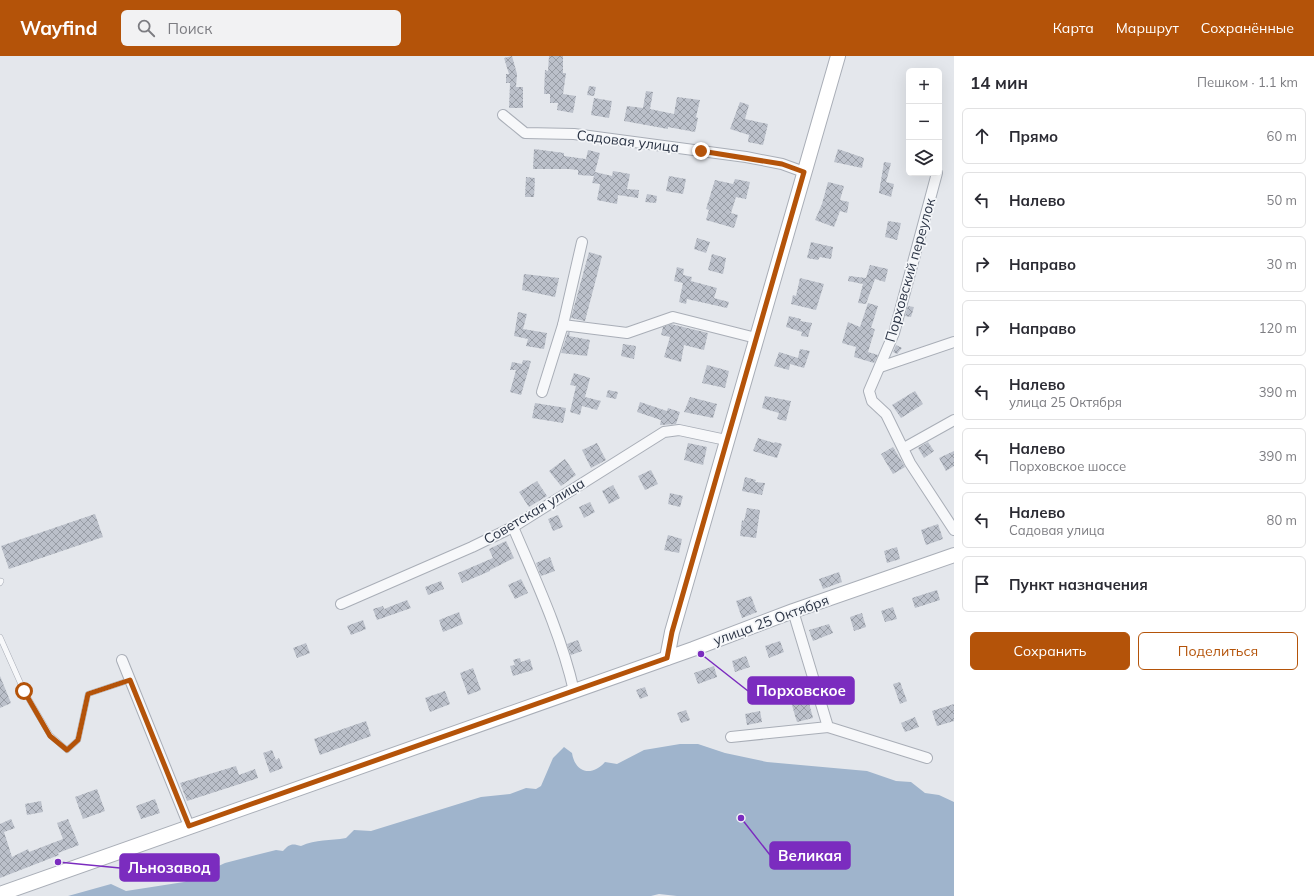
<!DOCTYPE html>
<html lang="ru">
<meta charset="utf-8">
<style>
body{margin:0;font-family:Mulish,sans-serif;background:#f2f2f3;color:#2b2b33}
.controls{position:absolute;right:12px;top:12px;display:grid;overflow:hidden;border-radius:6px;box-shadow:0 4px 16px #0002}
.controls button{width:36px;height:36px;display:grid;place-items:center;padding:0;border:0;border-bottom:1px solid #e1e1e2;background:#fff;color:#2b2b33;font:20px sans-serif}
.stop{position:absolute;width:12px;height:12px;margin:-9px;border:3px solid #b45309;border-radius:50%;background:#fff}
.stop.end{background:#b45309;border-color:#fff;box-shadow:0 1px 4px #0008}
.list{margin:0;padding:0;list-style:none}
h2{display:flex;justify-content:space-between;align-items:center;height:52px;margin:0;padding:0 16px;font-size:17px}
h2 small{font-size:13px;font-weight:400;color:#7c7c81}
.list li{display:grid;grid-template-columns:26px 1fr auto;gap:12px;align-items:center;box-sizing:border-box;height:56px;margin:0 8px 8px;padding:0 8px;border:1px solid #e1e1e2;border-radius:6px}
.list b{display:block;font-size:15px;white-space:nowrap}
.list p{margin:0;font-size:13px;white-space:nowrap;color:#7c7c81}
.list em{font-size:13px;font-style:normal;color:#7c7c81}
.actions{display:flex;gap:8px;padding:12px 16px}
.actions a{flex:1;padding:9px 0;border:1px solid #b45309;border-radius:6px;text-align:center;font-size:14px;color:#b45309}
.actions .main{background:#b45309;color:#fff}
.icon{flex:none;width:22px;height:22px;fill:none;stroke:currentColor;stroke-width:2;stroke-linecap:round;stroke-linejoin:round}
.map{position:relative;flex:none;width:954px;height:840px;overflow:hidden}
header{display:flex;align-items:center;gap:24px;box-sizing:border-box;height:56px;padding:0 20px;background:#b45309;color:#fff}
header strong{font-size:19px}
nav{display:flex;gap:22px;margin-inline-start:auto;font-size:14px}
.search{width:280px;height:36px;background:#f2f2f3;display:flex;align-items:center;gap:10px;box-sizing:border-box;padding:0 14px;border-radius:6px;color:#7c7c81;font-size:15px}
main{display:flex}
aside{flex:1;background:#fff}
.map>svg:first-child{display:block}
</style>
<header>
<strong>Wayfind</strong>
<div class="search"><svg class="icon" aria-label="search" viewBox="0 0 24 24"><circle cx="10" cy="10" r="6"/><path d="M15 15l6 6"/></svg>Поиск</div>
<nav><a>Карта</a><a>Маршрут</a><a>Сохранённые</a></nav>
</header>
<main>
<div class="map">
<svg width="954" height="840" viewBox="0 0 954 840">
<defs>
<pattern id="building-cross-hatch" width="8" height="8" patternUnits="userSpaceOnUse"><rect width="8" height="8" fill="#bbc0ca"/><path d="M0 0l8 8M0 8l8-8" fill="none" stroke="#989da6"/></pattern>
</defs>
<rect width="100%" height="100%" fill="#e4e7ec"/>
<path fill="#9fb4cc" d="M680,688H698L725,697L767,706L867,715L896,725L911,726L925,737L939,739L954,746V840H677L659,838L651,840H68L111,828L126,835L184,826L225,807L276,794L283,795C289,788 292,787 301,790C316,783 330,785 346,782L354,774L371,775L481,741L510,738L526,732L536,733L541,730L553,702L564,691L572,697C575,717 592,721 605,706L617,708L644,694Z"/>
<g fill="url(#building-cross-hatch)">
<path d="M512,0L517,18L516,31H523V52H509L510,27H506V18H509L504,2Z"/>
<path d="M549,0H563V17H566L563,38L576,40L573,57L557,54L558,47H550V38H544L545,14L548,15Z"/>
<path d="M589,30L596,31L594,40L587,39Z"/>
<path d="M646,35L653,36L650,53L674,58L677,41L700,44L696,61L698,62L695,76L668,71V73L624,65L627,50L643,52Z"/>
<path d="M594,42L612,45L609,62L591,59Z"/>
<path d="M740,46L749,49L745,63L768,68L763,89L748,86L749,79L730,73Z"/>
<path d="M534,93L564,97V100L586,103L588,94L600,97L595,116L612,120L613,115L630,118L627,133L639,134L638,142L618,139L617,148L597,144L600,128L592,127L594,120L578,119V114L569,113H533Z"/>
<path d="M838,93L864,102L862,112L834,106Z"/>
<path d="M884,106L891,107L886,126L894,128L891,141L879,137Z"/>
<path d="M669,120L686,123L683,138L666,135Z"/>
<path d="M526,121L535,122L534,141H525Z"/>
<path d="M735,123L750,126L746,143L736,141L731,157L738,159L734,172L706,164L709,154L706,153L715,124L733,128Z"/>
<path d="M828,126L844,130L840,144L849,146L847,157L840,155L834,171L815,164L822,148Z"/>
<path d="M647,138L657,140L656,147L645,146Z"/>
<path d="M888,165L901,167L897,184L885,181Z"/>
<path d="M697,182L710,186L706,197L694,193Z"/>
<path d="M811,186L833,191L831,203L820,201L818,204L807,202Z"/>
<path d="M589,196L602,200L585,265L571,262Z"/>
<path d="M712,198L726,202L723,218L708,214Z"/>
<path d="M870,209L888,213L885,226L875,223L866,248L858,247L863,228L848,225L849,220L866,222Z"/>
<path d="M677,211L684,213L683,219L692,221L691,225L717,232L714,242L729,246L727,252L687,243L686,248L679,246L683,227L674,225Z"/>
<path d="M524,218L559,222L555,241L522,234Z"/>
<path d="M800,222L824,228L816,254L791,248L793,239L796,240Z"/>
<path d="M868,247L878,250L871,272L875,273L868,296L878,299L874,307L854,301L856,291L842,287L848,266L860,271Z"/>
<path d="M908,250L914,251L911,261L905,260Z"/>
<path d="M518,256L527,258L523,273L547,277L544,293L526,290L528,283L514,280Z"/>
<path d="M789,260L801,263L800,265L812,267L808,281L801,280L802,276L786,271Z"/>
<path d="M671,268L708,277L704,294L684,289L681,306L664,301L670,281L661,279L663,271Z"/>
<path d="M568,276H570L569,280L590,284L587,300L561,297Z"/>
<path d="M623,288L636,290L634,303L621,300Z"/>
<path d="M896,289L902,292L897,298L893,296Z"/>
<path d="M800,293L810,295L804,312L790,308L789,314L774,310L779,296L798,302Z"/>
<path d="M523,304L531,305L521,339L510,336L516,314H510L512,306L522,308Z"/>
<path d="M707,309L729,315L725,332L702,327Z"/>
<path d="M574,317L590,322L585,341L601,345L597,354L582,350L580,359L570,356L576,330L570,329Z"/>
<path d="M608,334L618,336L616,343L606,341Z"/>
<path d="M915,335L923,348L901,362L892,349Z"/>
<path d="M765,340L791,345L786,365L777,363L779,357L762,352Z"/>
<path d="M690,341L717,348L713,362L684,356Z"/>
<path d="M640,346L667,355L668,352L680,356L676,368L660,369L661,364L637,356Z"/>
<path d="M535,347L566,352L563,367L532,362Z"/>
<path d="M758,382L774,387L775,386L782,388L777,402L753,395Z"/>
<path d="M928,386L934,395L924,402L918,392Z"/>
<path d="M597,387L606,404L591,412L582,394Z"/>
<path d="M688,387L707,391L703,409L684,404Z"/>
<path d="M893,391L905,411L893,418L881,398Z"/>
<path d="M954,395V410L946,415L939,402Z"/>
<path d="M565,403L576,419L561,430L549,415Z"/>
<path d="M651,414L658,428L645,434L638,420Z"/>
<path d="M745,421L756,424L755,426L765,427L762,439L742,435Z"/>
<path d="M537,425L547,440L529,451L519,436Z"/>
<path d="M613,429L620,442L609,448L602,435Z"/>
<path d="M670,437L683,440L680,451L668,448Z"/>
<path d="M590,446L595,456L584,462L579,451Z"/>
<path d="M747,452L760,454L756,482L740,480L742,464L744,465Z"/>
<path d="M95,458L103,481L9,513L1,490Z"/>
<path d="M558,459L563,471L553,475L548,463Z"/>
<path d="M938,468L943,483L926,489L921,474Z"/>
<path d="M668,479L682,483L679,497L664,494Z"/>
<path d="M506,485L514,502L490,514V515L462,527L458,517L493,502L489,493Z"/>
<path d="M897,491L900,503L887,507L884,495Z"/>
<path d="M550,501L555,515L541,520L536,507Z"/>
<path d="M839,516L842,526L823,533L819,523Z"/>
<path d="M521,523L528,537L515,543L508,529Z"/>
<path d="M441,525L444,533L428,539L425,531Z"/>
<path d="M937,534L940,544L915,552L912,542Z"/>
<path d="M751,540L757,556L742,562L736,545Z"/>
<path d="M407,544L411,552L377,564L373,553L383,550L384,553Z"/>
<path d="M893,551L897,563L885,566L881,555Z"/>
<path d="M459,556L463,568L443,576L439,564Z"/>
<path d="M862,557L866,571L854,575L850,561Z"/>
<path d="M363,564L366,573L351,579L347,570Z"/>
<path d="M829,568L833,577L813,585L809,574Z"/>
<path d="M578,584L582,595L571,599L567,588Z"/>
<path d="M780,585L784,596L769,602L765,590Z"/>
<path d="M306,587L310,597L297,602L293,592Z"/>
<path d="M746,600L750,611L735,616L732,605Z"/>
<path d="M520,602L521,606L530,603L533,614L513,620L510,610L515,609L513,604Z"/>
<path d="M714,610L717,621L698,628L694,617Z"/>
<path d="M473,612L481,634L468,639L460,617Z"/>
<path d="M0,620L11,647L0,652Z"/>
<path d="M900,626L907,645L900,648L893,628Z"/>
<path d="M645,631L648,640L640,643L636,634Z"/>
<path d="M805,632L813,662L797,666L788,636Z"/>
<path d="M445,635L450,648L430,656L425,642Z"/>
<path d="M954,648V665L937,670L932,655Z"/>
<path d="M686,654L690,664L681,667L677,657Z"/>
<path d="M760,655L762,666L747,669L745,658Z"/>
<path d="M915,661L919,671L905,676L901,667Z"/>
<path d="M366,665L371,680L320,699L314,683Z"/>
<path d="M272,694L276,704L279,702L283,712L270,717L263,697Z"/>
<path d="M236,710L239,719L255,713L258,722L187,745L180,727Z"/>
<path d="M97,733L105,755L83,763L75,741Z"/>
<path d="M155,743L160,757L141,763L136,750Z"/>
<path d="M41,745L43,756L27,759L25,748Z"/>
<path d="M11,763L15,772L4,776L12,801L28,793L29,796L63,783L57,767L68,763L79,789L58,797L59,799L0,822V768Z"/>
</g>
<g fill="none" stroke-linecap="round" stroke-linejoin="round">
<g stroke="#a9aeb7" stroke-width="6">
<g id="lane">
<path d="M0,527L1,525"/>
<path d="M0,581L24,635L50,679L67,694L78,684L88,638L130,624"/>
</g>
</g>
<g stroke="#a9aeb7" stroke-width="12">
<g id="street">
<path d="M503,59L525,77L574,78L746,101L782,108L804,116"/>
<path d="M937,117L894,277L869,335L872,345L886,358L910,407L954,474"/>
<path d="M563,269L582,186"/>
<path d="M880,311L954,286"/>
<path d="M542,336L563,269L627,277L673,261L756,282"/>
<path d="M904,392L954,364"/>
<path d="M513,471C536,525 561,578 574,635"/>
<path d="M341,548L472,491L513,471L664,376L679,374L726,384"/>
<path d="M793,555L828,671L927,702"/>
<path d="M122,604L189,770"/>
<path d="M731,681L828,671"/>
</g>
</g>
<g stroke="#a9aeb7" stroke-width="16">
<g id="secondary">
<path d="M667,602L672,576L838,0"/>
<path d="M0,838L693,593L793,555L954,499"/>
</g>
</g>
<use href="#lane" stroke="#f7f8fa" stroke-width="5"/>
<use href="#street" stroke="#f7f8fa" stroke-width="10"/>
<use href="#secondary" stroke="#fff" stroke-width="14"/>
</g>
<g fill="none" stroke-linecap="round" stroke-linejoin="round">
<path stroke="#b45309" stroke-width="5" d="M24,635L50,680L67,694L78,684L88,638L130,624L189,770L667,602L672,576L804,116L782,108L701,95"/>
</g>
<g text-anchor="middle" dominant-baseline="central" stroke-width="3.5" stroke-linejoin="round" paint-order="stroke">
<g font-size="14" fill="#2b3445" stroke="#f4f6f9">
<text transform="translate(628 85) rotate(7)">Садовая улица</text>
<text transform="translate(910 214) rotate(-74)">Порховский переулок</text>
<text transform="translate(534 455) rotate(-31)">Советская улица</text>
<text transform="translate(771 564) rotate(-20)">улица 25 Октября</text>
</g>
</g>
<path fill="none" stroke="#7b2cbf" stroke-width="1.5" d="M701 598L748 635M741 762L770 799M58 806L120 812"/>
<g fill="#7b2cbf" stroke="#f4f6f9" stroke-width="1.5">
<circle cx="701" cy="598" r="4"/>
<circle cx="741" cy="762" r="4"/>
<circle cx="58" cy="806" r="4"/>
</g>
<g fill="#7b2cbf" stroke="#7b2cbf" stroke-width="1.5">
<rect x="748" y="621" width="106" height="27" rx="4"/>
<rect x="770" y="786" width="80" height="27" rx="4"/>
<rect x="120" y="798" width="99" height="27" rx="4"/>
</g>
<g font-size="15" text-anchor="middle" font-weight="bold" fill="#fff">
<text x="801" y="640">Порховское</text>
<text x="810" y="805">Великая</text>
<text x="169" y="817">Льнозавод</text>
</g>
</svg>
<div class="controls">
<button>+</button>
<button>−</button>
<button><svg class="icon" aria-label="layers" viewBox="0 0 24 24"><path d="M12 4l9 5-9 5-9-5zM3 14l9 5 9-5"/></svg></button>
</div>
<div class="stop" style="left:24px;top:635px"></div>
<div class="stop end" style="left:701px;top:95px"></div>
</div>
<aside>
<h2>14 мин<small>Пешком · 1.1 km</small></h2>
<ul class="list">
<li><svg class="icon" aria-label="ahead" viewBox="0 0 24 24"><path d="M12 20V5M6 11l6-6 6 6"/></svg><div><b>Прямо</b></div><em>60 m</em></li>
<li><svg class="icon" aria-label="left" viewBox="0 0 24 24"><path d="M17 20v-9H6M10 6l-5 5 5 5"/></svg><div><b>Налево</b></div><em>50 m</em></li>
<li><svg class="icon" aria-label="right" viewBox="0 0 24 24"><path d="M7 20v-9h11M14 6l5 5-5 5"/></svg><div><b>Направо</b></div><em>30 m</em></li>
<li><svg class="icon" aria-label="right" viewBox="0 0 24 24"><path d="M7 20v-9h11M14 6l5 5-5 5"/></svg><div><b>Направо</b></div><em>120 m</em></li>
<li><svg class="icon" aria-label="left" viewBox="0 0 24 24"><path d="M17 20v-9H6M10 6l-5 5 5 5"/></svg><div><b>Налево</b><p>улица 25 Октября</p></div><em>390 m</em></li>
<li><svg class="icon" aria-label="left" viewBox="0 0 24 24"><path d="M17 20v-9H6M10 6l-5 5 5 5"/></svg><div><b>Налево</b><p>Порховское шоссе</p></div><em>390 m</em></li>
<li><svg class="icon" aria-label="left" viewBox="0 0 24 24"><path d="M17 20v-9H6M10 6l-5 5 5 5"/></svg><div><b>Налево</b><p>Садовая улица</p></div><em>80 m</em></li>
<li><svg class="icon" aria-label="arrive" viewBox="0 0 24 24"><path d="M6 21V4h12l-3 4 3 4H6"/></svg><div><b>Пункт назначения</b></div></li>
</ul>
<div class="actions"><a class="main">Сохранить</a><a>Поделиться</a></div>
</aside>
</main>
